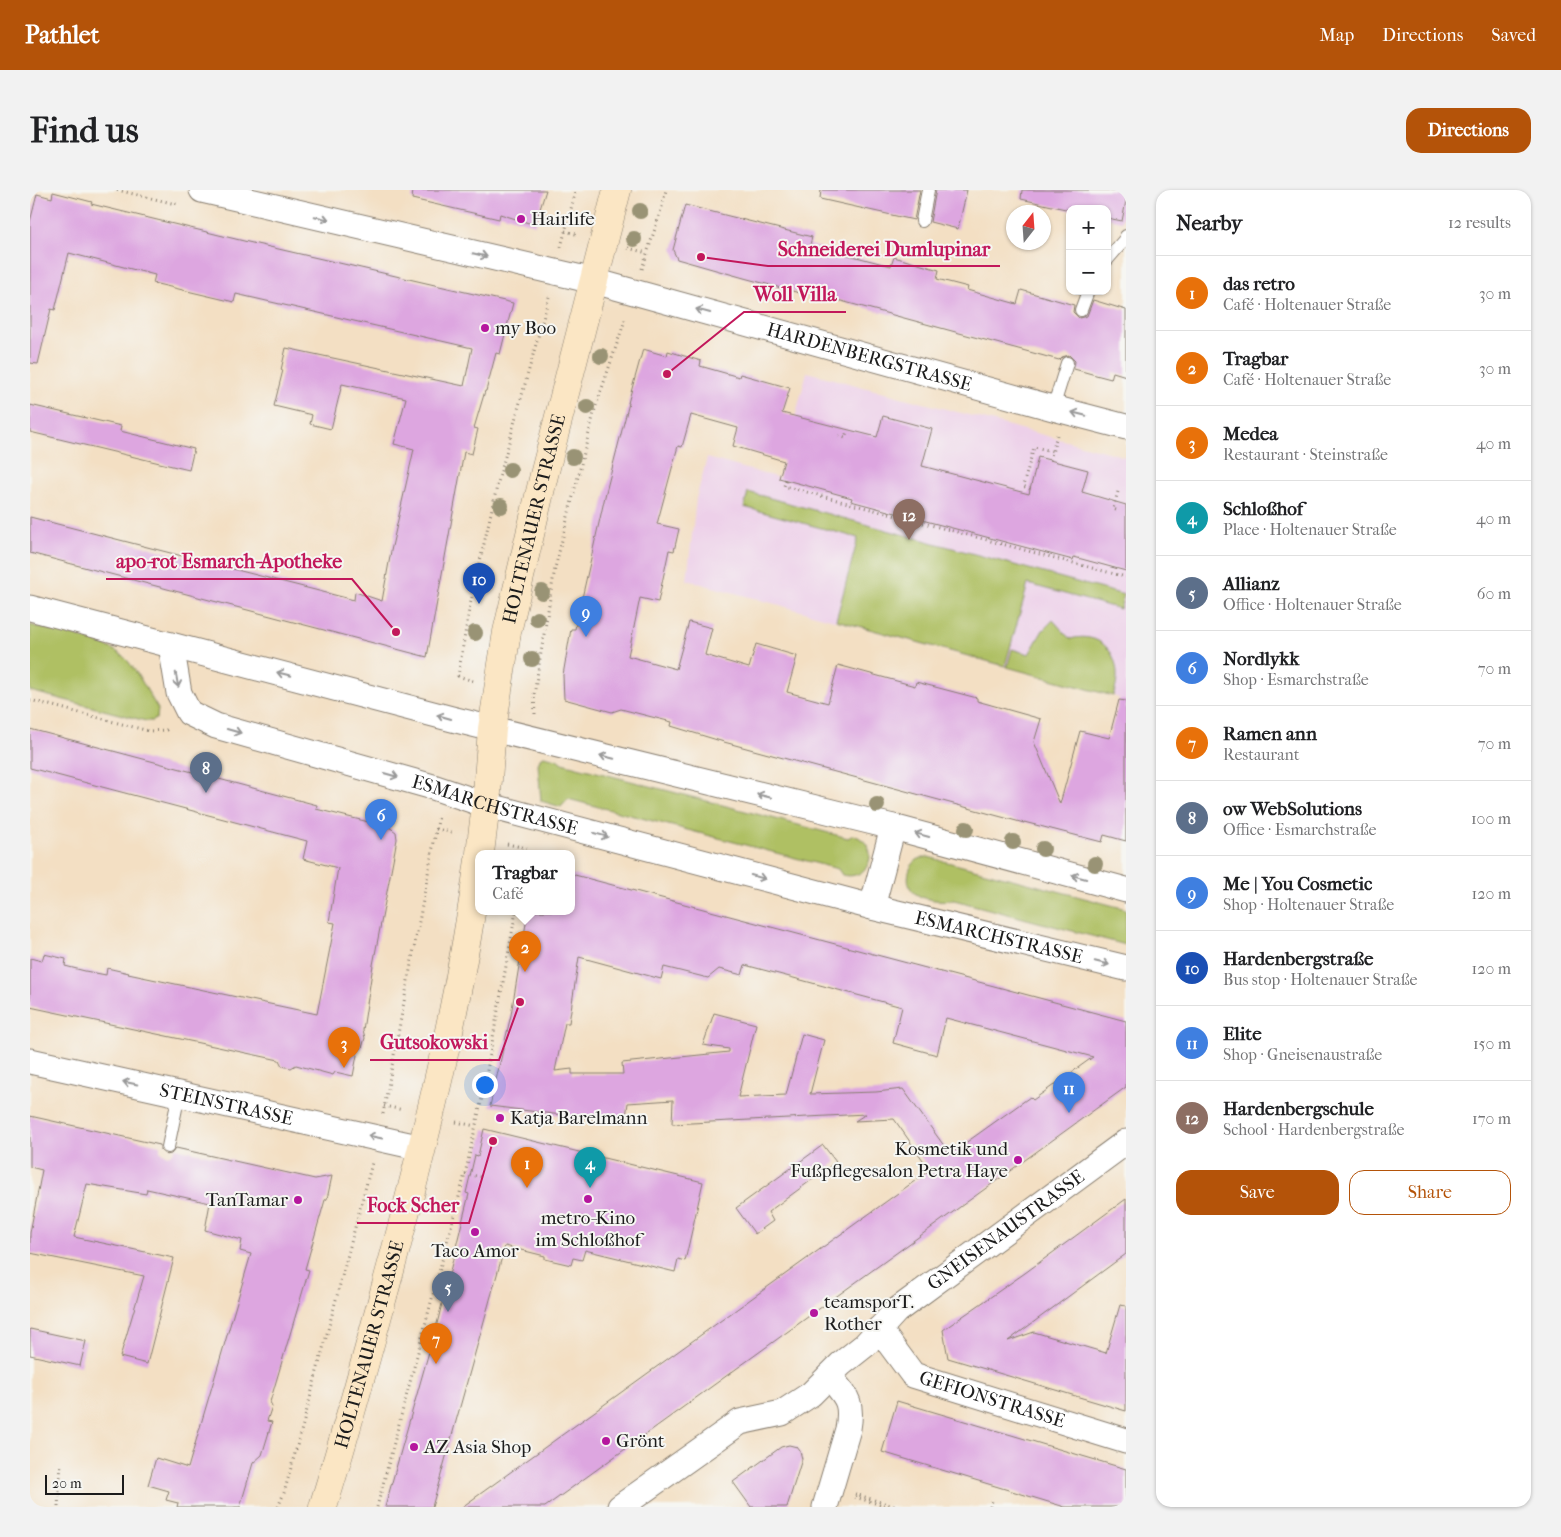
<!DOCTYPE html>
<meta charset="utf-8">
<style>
body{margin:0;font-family:"IM FELL French Canon",serif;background:#f2f2f2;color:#202124}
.controls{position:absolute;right:15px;top:15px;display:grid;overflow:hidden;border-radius:10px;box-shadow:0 1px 4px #0004}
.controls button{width:45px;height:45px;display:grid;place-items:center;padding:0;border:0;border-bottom:1px solid #e0e0e0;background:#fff;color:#202124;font:25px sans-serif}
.compass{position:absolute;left:976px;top:15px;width:45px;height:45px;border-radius:50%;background:#fff;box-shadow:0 1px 4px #0004;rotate:17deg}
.scale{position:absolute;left:15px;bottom:12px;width:79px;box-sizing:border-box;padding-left:5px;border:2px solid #1c1c1c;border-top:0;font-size:14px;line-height:18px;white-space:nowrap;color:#1c1c1c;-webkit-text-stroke:4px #f6f6f2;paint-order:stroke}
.you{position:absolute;left:454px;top:894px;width:18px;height:18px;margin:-12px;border:4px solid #fff;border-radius:50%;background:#1a73e8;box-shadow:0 0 0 8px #1a73e833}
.badge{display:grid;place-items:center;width:32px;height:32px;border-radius:50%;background:#b45309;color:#fff;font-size:16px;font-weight:700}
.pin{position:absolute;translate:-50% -41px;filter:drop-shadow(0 1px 2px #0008)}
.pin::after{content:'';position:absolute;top:26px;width:18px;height:15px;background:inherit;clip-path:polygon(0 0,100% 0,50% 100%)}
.popup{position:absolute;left:445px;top:660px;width:100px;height:65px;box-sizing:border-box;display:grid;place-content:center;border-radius:10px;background:#fff;filter:drop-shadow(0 1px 4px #0005);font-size:16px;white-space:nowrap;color:#757577}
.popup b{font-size:19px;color:#202124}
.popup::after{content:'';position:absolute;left:50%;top:100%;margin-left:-10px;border:10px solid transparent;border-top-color:#fff}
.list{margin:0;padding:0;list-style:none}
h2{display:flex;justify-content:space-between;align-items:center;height:65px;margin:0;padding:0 20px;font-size:21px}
h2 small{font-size:16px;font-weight:400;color:#757577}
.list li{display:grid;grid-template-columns:32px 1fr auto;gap:15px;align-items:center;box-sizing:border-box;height:75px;padding:0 20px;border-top:1px solid #e0e0e0}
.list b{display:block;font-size:19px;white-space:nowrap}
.list p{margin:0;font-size:16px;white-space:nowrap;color:#757577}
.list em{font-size:16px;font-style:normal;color:#757577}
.actions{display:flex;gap:10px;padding:15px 20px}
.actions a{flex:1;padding:11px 0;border:1px solid #b45309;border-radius:15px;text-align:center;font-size:18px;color:#b45309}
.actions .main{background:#b45309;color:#fff}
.map{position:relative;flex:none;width:1096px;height:1317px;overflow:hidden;border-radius:15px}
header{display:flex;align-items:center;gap:30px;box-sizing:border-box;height:70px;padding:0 25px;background:#b45309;color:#fff}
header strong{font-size:24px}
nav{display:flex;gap:28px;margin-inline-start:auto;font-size:18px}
.intro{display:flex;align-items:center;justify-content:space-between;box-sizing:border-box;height:120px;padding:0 30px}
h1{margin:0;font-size:35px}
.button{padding:12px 22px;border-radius:15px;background:#b45309;color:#fff;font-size:18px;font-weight:700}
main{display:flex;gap:30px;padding:0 30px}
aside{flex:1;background:#fff;border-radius:15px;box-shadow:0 1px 4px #0004}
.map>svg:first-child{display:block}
</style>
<header>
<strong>Pathlet</strong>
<nav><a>Map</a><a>Directions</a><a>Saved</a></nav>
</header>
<div class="intro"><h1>Find us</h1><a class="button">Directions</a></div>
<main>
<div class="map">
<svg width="1096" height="1317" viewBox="0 0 1096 1317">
<rect width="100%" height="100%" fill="#f6f6f2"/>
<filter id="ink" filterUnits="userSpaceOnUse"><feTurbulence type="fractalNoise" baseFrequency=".02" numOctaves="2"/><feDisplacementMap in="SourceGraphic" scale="10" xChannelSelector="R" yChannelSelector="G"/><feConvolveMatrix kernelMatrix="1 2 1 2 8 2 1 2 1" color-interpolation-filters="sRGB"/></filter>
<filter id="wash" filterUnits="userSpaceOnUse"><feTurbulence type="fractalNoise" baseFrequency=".0096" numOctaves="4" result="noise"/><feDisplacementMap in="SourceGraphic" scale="20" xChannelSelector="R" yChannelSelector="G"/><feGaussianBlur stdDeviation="1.12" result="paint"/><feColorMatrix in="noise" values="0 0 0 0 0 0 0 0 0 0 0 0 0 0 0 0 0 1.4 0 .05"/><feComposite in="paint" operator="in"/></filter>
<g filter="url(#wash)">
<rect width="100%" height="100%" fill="#f3dfc3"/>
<path fill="#edd0e9" d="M777,182L1096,267V516L1088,513L1089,508L1083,506L657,390L666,309L677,268L749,288Z"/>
<g fill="#afc063" stroke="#666e40">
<path d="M718,302L1094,405L1090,419L998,394L975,476L806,430L828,348L714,317Z"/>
<path d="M1023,430L1040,449C1077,439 1096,474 1083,506L977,477L982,459L999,464L1013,440Z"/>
<path d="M0,435C25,442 80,450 97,470C109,484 118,503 128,519L127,528L122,531H116L0,501Z"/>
<path d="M514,566L527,569L532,573L818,648L823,645C852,654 841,692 812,685L808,679L538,609L531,617L511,611L508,574L511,567Z"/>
<path d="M898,667L1096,719V755L924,710C913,711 896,711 886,704C876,698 876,681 884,673C888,668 892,668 898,667Z"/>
</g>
<g id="blocks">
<g fill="#dda6e0" fill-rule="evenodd">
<path d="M383,0H516L505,35L470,24L469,29L382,9Z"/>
<path d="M791,0H890L884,30L790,9Z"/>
<path d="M906,0H937L928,39L900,32Z"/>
<path d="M992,0H1096V11L1092,31L1077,28V19L1040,20L991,9Z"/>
<path d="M23,2L62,12L61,14L218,52L483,113L470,164L466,163L456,201H455L444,238L448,239L442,264L434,262L397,467L0,363V327L324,410L325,402L352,411L361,361L384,259L364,254L376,208L312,194L301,239L280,234L282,225L244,216L253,180H251L256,158L434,196L442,158L206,104L204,112L123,93L125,85L39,63L25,120L21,119L8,174L0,173V32L7,4L22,8Z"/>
<path d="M655,15L782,47L780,55L861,76L864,67L909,80L907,89L938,97L937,100L987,114L991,100L1044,115L1043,122L1049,128L1057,126L1063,110L1096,120V186L1083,182L1081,189L1062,184L1044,179L1045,171L1039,165L1032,167L1029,170L778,102L777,105L714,88L647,69L643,60Z"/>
<path d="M613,159L637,166L638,161L671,171L670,176L709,187L710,184L760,198L752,223L847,247L853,226L902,239L892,276L999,304L1008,267L1058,280L1052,302L1096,315V381L1044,367L1043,370L858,321L821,311L822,308L749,288L754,271L703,256L708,238L661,225L652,257L648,256L627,334L649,339L644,361L639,360L628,412L610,408L598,466L646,479L659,432L682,438L675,465L719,478L726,454L767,466L757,502L798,513L808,475L885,496L886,492L947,508V511L1011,529L1004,552L1030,614L1050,541L1079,548L1089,510L1096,511V651L1074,645L1072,652L994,632V633L694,552L641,536L642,532L622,527L591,519L582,522L534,509L533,485L541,439H545L576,302L599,213H598Z"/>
<path d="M0,215L91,236L90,241L164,259L159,280L0,242Z"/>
<path d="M0,539L287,615L286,619L359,637L366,642L367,649L343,775L333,840L335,848L332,858L328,860L323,886L305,882L303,885L266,875L261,878L252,876L249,870L0,817V768L12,771L14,764L36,769L35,776L55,781L76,785L77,778L99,783L98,784L287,824L305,733L299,732L308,678L273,669L277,651L0,578Z"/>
<path d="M541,684L1096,831V897L515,1317H432L900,980L864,929L825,931L836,924L642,934L643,910L598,913L595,933L460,916L481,825L498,721H541ZM549,767L631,789L634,777L678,788L689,779L712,785L715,775L872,817L863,853L907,865L916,828L1063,867L1003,910L1000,907L920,964L873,899L846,902L780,904L794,850L772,844L756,905L708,907L726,834L684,823L673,855L699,859V862L592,873L593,884H542V879L525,881L535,833H539Z"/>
<path d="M0,926L130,955V960L136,965L141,964L146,958L285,989L302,986L297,1009L295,1010L275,1079L279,1080L240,1212L242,1216L237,1231L242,1232L232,1265L223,1273L210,1317H147L148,1313L136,1310L139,1301L118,1295L126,1268L158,1278L221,1064L210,1061L212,1050L175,1040L180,1013L117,999L116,1004L57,994L44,1047L144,1068L117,1174L90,1167L114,1086L0,1063V1043L12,980L0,977Z"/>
<path d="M454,939L673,992L655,1071L648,1069L645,1082L555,1060L552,1070L543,1068L541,1075L515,1069V1066L475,1056L402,1317H355L408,1130L439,1004L436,1003L445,965L448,966Z"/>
<path d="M793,955L806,972L738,1022L743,1031L725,1044L706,1018Z"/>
<path d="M1096,1009V1064L978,1151L1004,1142L1076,1163L1090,1115L1096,1116V1221L918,1168L913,1140L995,1083Z"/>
<path d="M0,1139L56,1151L50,1176L0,1165Z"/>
<path d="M867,1211L1096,1279V1317H1035L852,1262Z"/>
<path d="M759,1255L767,1257L770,1261L772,1269L757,1317H721L703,1292L751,1257Z"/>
</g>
</g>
</g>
<g filter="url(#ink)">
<use href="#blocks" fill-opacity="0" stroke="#887e70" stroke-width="1"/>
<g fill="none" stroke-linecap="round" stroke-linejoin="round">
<g stroke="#887e70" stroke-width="14">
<g id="lane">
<path d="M892,31L898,0"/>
<path d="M1077,70L1095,49L1096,46"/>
<path d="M1051,120L1058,101"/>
<path d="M1023,218L1037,173"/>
<path d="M138,957L149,904"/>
</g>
</g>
<g stroke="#887e70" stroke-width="27">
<g id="street">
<path id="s1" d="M172,0L564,91L1023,218L1096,237"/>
<path d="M0,418L422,529L863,637L1096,700"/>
<path id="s2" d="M141,455L149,503L159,523L186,536L403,597L456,615L842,717L1096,778"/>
<path d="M842,717L863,637"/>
<path id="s3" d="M0,871L392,958"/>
<path id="s4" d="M849,1139L883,1185L1096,1251"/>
<path id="s5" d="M590,1317L710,1232L752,1223L781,1204L811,1174L835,1155L866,1121L1096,952"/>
<path d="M795,1317L818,1239C823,1210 816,1207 799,1186"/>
</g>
</g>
<g stroke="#887e70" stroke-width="29">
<g id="secondary">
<path id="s6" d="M450,663L456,615L462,539L477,442L514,285L587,0"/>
<path id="s7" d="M293,1317C319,1234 341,1150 364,1066C399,935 431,804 449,670"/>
</g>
</g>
<g stroke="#887e70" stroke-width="3" stroke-dasharray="1 4" stroke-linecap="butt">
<path d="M87,0L150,15"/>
<path d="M535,41L549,45"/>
<path d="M531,57L546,0"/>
<path d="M598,58L617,63"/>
<path d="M612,79L632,17L636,0"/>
<path d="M809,246L815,248L817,241"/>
<path d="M1020,270L1027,245"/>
<path d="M756,290L754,296L1096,387"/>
<path d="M1000,299L993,296L1004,257L1022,261"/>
<path d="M1086,320L1083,319L1089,298"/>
<path d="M443,491L428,486L439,420L468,292L519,107"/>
<path d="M0,510L119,541L136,540L139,538"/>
<path d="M505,524L504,505L525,378L565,219L596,127"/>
<path d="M406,639L425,643"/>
<path d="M477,654L497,658"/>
<path d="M354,916L373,920"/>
<path d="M353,924L409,625"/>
<path d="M426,932L445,936"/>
<path d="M435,984L451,987"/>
<path d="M825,1304L867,1317"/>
<path d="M825,1307L858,1317"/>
<path d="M28,1317L31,1273"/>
<path d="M248,1317L254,1303L275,1227L342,973"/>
<path d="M347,1317L435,984L452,908L486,721"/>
<path d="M960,1317L963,1308"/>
</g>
<use href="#lane" stroke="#fff" stroke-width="12"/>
<use href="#street" stroke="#fff" stroke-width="25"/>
<use href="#secondary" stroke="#fbe6c4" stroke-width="28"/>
</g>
<g fill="#999375">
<circle cx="610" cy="21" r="8"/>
<circle cx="604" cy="49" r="8"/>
<circle cx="571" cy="166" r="8"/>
<circle cx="557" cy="217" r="8"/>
<circle cx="543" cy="267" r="8"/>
<circle cx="480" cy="280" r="8"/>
<circle cx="471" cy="316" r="8"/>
<circle cx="512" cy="402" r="8"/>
<circle cx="507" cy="429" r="8"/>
<circle cx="445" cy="443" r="8"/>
<circle cx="502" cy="469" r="8"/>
<circle cx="847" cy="615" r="8"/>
<circle cx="936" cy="639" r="8"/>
<circle cx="983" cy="652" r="8"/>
<circle cx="1013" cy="659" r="8"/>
<circle cx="1065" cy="674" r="8"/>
</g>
<defs><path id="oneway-shaft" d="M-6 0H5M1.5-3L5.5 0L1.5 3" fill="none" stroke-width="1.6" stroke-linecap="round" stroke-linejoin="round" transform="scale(1.25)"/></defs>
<g stroke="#999">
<use href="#oneway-shaft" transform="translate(292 28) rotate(13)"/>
<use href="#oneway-shaft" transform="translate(450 65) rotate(13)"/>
<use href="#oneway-shaft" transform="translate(673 121) rotate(-165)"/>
<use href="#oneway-shaft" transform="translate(1049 224) rotate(-166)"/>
<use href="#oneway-shaft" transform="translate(254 484) rotate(-166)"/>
<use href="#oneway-shaft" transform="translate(147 490) rotate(80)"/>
<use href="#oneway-shaft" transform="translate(414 527) rotate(-164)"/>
<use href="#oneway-shaft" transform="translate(204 541) rotate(16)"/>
<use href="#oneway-shaft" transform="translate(577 567) rotate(-166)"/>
<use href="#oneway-shaft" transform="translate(361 585) rotate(16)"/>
<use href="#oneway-shaft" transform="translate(734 606) rotate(-166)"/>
<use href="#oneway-shaft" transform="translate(571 645) rotate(15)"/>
<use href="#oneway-shaft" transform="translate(892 645) rotate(-165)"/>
<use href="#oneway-shaft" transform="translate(728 687) rotate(15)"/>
<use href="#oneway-shaft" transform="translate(1049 687) rotate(-165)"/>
<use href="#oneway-shaft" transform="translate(1072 773) rotate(14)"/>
<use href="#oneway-shaft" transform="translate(100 893) rotate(-168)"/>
<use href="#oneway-shaft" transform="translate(345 947) rotate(-168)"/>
</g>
</g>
<g fill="#b5179e" stroke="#f6f6f2" stroke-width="2">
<circle cx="491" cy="29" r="5"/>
<circle cx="455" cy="138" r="5"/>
<circle cx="470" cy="928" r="5"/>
<circle cx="988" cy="970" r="5"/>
<circle cx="558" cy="1009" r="5"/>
<circle cx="268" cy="1010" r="5"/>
<circle cx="445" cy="1042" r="5"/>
<circle cx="784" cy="1123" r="5"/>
<circle cx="576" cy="1251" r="5"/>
<circle cx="384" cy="1257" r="5"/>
</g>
<g text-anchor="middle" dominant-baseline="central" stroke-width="4" stroke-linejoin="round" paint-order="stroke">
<g font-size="19" fill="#1c1c1c" stroke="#f6f6f2" text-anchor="start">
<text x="501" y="29">Hairlife</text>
<text x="465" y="138">my Boo</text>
<text x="480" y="928">Katja Barelmann</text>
<text x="978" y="959" text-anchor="end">Kosmetik und<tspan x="978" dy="22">Fußpflegesalon Petra Haye</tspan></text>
<text x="258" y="1010" text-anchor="end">TanTamar</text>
<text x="558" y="1028" text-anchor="middle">metro-Kino<tspan x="558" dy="22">im Schloßhof</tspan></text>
<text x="445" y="1061" text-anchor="middle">Taco Amor</text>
<text x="794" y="1112">teamsporT.<tspan x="794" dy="22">Rother</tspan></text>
<text x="586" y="1251">Grönt</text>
<text x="394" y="1257">AZ Asia Shop</text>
</g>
<g font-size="19" fill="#1c1c1c" stroke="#f6f6f2">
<text stroke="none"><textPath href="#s1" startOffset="688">HARDENBERGSTRASSE</textPath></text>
<text stroke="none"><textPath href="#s6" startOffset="339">HOLTENAUER STRASSE</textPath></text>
<text stroke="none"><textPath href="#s2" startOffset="391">ESMARCHSTRASSE</textPath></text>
<text stroke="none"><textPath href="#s2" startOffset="912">ESMARCHSTRASSE</textPath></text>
<text stroke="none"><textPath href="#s3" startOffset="201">STEINSTRASSE</textPath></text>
<text stroke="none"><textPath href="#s5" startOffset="480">GNEISENAUSTRASSE</textPath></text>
<text stroke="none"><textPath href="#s7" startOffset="169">HOLTENAUER STRASSE</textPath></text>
<text stroke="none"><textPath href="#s4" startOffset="140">GEFIONSTRASSE</textPath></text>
</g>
</g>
<path fill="none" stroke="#c2185b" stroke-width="2" d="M671 67L738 76H970M637 184L714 122H816M366 442L322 389H76M490 812L469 870H340M463 951L439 1033H327"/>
<g fill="#c2185b" stroke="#f6f6f2" stroke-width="2">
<circle cx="671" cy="67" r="5"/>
<circle cx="637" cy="184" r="5"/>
<circle cx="366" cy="442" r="5"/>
<circle cx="490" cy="812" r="5"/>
<circle cx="463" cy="951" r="5"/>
</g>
<g font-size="20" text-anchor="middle" font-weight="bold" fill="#c2185b" stroke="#f6f6f2" stroke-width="4" stroke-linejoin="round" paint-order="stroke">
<text x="854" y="66">Schneiderei Dumlupinar</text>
<text x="765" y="111">Woll Villa</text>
<text x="199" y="378">apo-rot Esmarch-Apotheke</text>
<text x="404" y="859">Gutsokowski</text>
<text x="383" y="1022">Fock Scher</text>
</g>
</svg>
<div class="controls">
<button>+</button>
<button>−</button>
</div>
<svg class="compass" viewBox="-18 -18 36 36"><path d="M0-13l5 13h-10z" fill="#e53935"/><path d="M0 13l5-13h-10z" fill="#757577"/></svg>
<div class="scale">20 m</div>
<div class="you"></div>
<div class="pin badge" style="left:497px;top:998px;background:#e8710a">1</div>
<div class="pin badge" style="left:495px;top:782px;background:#e8710a">2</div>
<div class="popup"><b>Tragbar</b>Café</div>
<div class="pin badge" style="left:314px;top:878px;background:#e8710a">3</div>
<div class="pin badge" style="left:560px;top:998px;background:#0f9aa8">4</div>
<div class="pin badge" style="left:418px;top:1122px;background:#5c6f8a">5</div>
<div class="pin badge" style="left:351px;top:650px;background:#3f7fe0">6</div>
<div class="pin badge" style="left:406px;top:1174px;background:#e8710a">7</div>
<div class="pin badge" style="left:176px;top:603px;background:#5c6f8a">8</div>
<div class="pin badge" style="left:556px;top:447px;background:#3f7fe0">9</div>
<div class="pin badge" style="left:449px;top:414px;background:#1a4fb4">10</div>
<div class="pin badge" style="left:1039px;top:923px;background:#3f7fe0">11</div>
<div class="pin badge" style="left:879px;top:350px;background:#8d6e63">12</div>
</div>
<aside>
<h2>Nearby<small>12 results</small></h2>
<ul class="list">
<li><span class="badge" style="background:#e8710a">1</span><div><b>das retro</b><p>Café · Holtenauer Straße</p></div><em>30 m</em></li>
<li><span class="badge" style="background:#e8710a">2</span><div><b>Tragbar</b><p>Café · Holtenauer Straße</p></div><em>30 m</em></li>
<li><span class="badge" style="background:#e8710a">3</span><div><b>Medea</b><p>Restaurant · Steinstraße</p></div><em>40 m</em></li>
<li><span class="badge" style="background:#0f9aa8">4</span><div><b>Schloßhof</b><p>Place · Holtenauer Straße</p></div><em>40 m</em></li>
<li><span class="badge" style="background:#5c6f8a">5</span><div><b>Allianz</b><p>Office · Holtenauer Straße</p></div><em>60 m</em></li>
<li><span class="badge" style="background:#3f7fe0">6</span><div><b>Nordlykk</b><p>Shop · Esmarchstraße</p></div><em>70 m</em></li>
<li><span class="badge" style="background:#e8710a">7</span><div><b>Ramen ann</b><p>Restaurant</p></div><em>70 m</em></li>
<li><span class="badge" style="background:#5c6f8a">8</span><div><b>ow WebSolutions</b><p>Office · Esmarchstraße</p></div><em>100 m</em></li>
<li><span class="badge" style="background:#3f7fe0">9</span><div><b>Me | You Cosmetic</b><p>Shop · Holtenauer Straße</p></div><em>120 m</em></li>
<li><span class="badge" style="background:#1a4fb4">10</span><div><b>Hardenbergstraße</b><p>Bus stop · Holtenauer Straße</p></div><em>120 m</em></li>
<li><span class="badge" style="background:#3f7fe0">11</span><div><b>Elite</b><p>Shop · Gneisenaustraße</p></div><em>150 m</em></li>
<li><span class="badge" style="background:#8d6e63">12</span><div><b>Hardenbergschule</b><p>School · Hardenbergstraße</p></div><em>170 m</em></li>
</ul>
<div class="actions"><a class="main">Save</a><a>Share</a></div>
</aside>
</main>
